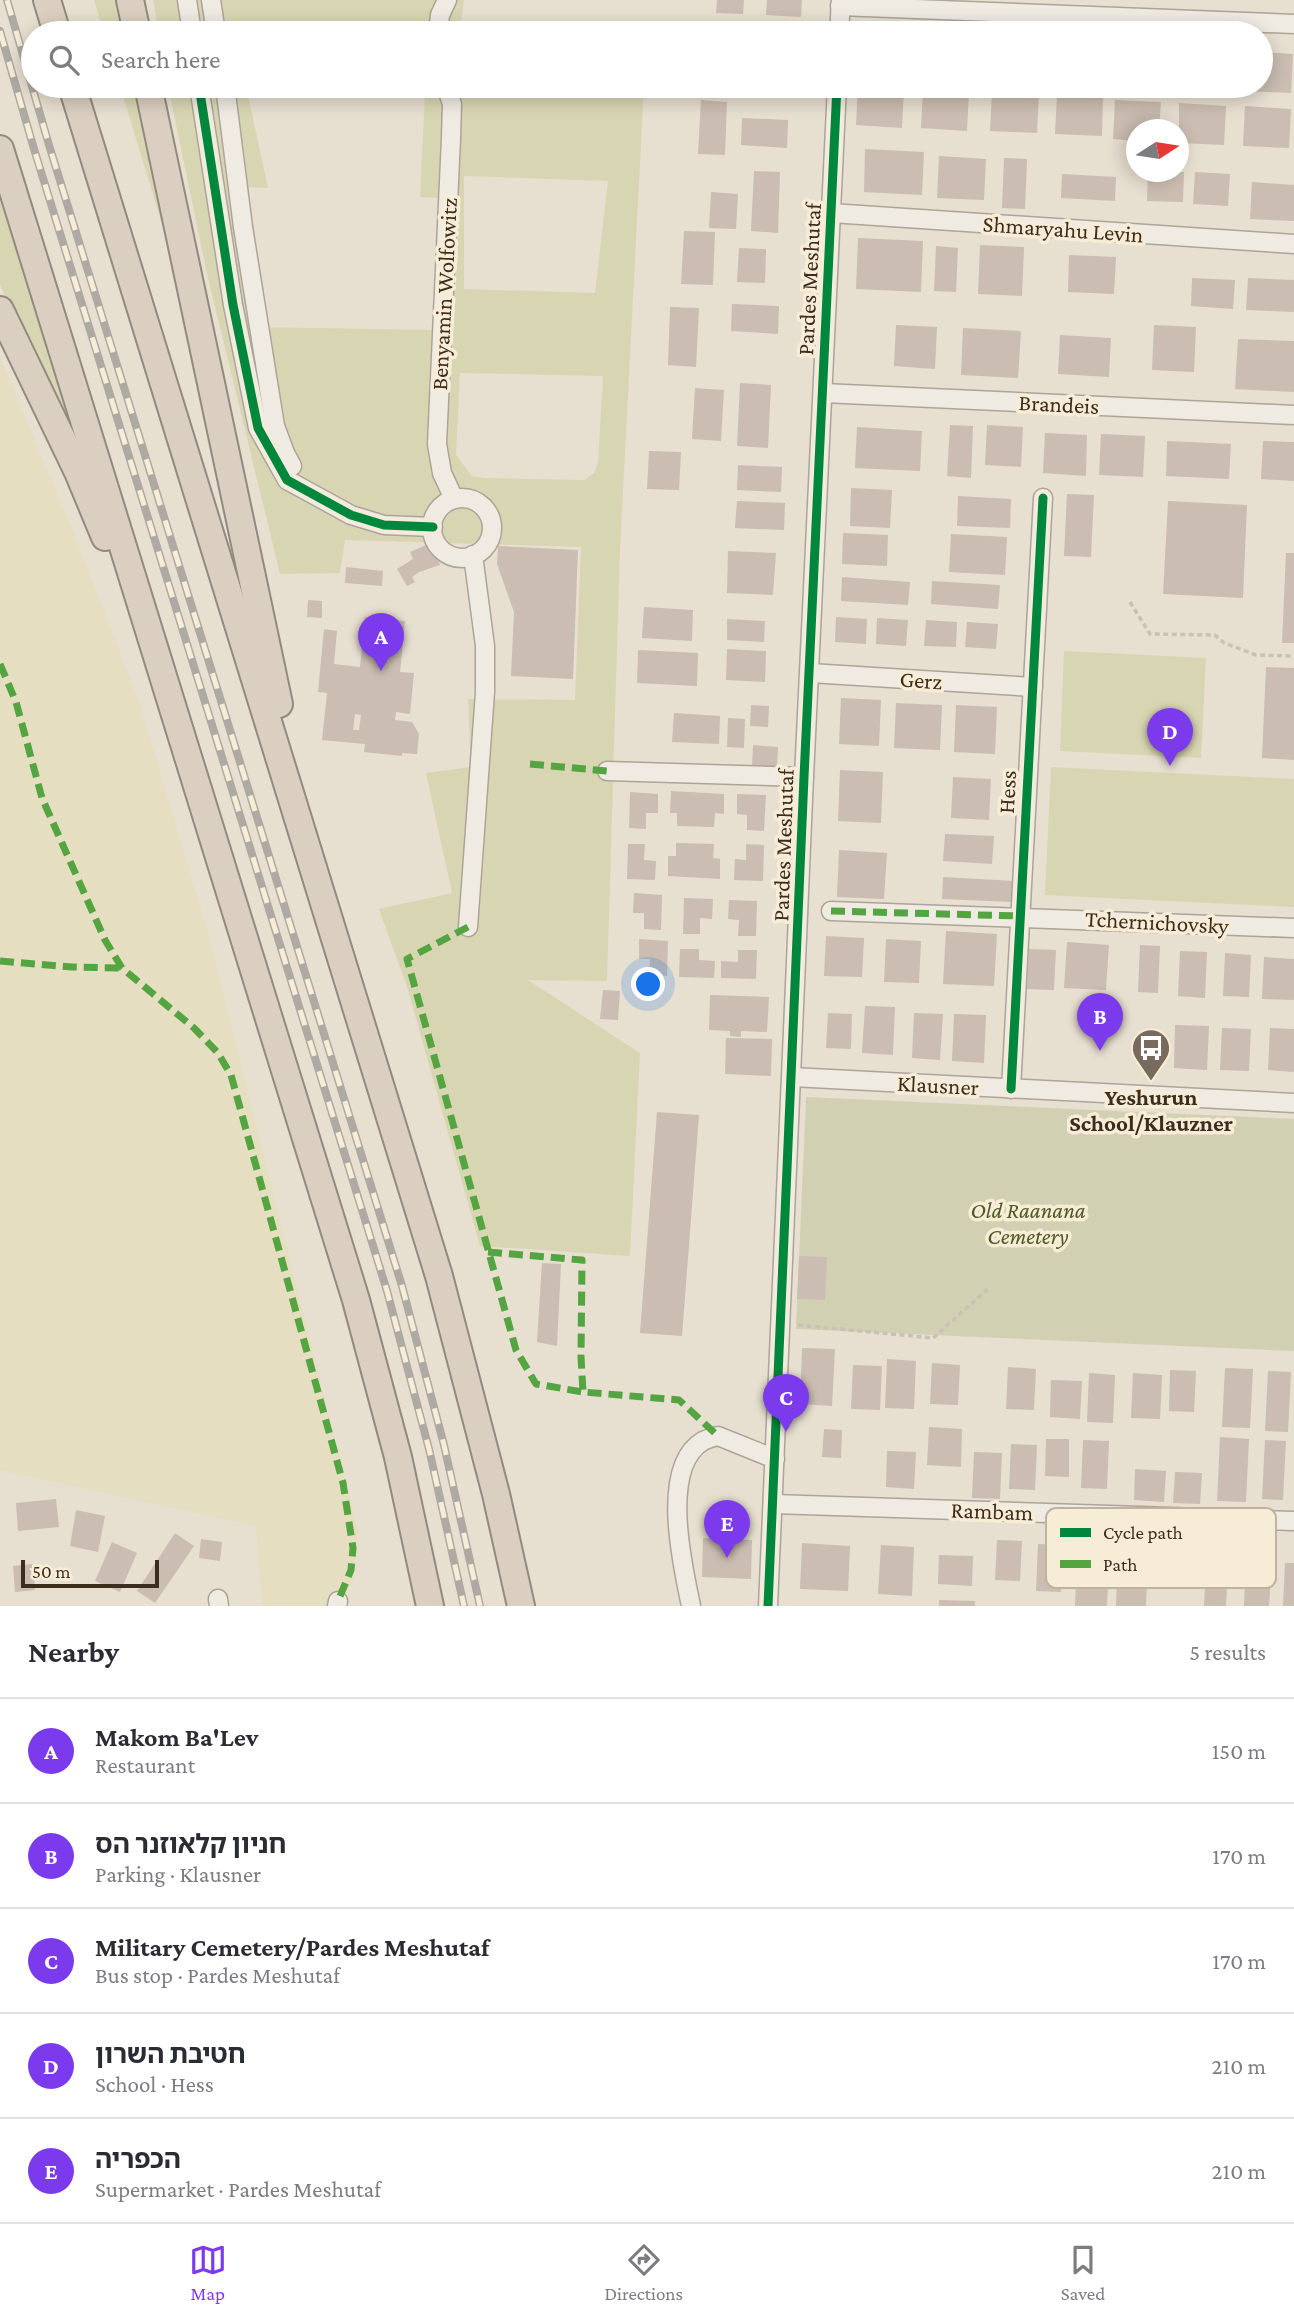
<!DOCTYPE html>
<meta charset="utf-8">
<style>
body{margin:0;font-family:"Crimson Pro","Noto Sans Hebrew",serif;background:#f7f7f7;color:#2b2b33}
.compass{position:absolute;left:1126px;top:119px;width:63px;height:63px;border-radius:50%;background:#fff;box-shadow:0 4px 18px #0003;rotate:78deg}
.scale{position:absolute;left:21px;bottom:18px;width:138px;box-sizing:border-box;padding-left:7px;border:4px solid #3d2d1f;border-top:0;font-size:19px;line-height:24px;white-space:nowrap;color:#3d2d1f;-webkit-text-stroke:5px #f7edd7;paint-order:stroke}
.you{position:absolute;left:649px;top:985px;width:24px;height:24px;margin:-18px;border:5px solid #fff;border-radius:50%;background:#1a73e8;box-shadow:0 0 0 10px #1a73e833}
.badge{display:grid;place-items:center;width:46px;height:46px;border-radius:50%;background:#7c3aed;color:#fff;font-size:23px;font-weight:700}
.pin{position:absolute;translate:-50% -58px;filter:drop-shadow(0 2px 4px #0008)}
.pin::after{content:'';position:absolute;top:37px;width:24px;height:21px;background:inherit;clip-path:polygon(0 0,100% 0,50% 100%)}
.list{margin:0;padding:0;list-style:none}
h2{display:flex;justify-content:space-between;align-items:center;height:91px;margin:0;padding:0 28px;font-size:30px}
h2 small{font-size:23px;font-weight:400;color:#7c7c81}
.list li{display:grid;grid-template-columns:46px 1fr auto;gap:21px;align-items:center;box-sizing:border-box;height:105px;padding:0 28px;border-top:2px solid #e1e1e2}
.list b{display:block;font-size:26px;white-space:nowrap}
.list p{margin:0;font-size:23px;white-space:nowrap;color:#7c7c81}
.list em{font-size:23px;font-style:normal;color:#7c7c81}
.icon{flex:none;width:38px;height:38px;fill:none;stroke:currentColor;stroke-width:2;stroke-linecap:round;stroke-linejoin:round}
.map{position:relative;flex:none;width:1294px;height:1606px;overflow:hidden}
.search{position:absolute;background:#fff;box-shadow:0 4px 18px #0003;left:21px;right:21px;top:21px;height:77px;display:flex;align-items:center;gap:18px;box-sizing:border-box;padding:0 24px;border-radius:38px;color:#7c7c81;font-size:26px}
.sheet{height:616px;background:#fff}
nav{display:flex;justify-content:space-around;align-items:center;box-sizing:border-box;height:98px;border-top:2px solid #e1e1e2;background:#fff;font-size:19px;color:#7c7c81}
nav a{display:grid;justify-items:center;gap:4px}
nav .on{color:#7c3aed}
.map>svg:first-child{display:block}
</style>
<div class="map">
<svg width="1294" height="1606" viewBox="0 0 1294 1606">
<rect width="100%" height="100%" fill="#e7dfd0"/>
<path fill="#e6dec0" d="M0,357L78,544L140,704L211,943L358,1532L352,1584L335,1606H262L256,1526L0,1470Z"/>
<g fill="#d8d6b2" fill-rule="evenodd">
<path d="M94,0H117L125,33H104Z"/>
<path d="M153,0H464L460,29L462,33H159Z"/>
<path d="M120,86H137L186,303Z"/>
<path d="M168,86H246L268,188L234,186L253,327L433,330L438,198L420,197L425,93L423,86H644L620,549L607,981L528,980L640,1053L630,1256L480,1246L407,987L379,909L452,893L426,773L471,767L468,699L575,700L581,547L345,540L340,573L280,574L207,274ZM464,176L608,181L595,293L464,289ZM460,373L603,376L598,462L594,473L584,480L483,478L472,476L456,455Z"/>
<path d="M0,191L88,467L0,285Z"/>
<path d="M1064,651L1206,658L1201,758L1060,751Z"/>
<path d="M1051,767L1294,779V907L1045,895Z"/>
</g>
<path fill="#d2d0b2" d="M806,1097L1294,1119V1351L796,1329Z"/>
<g fill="#cbbdb1" fill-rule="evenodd">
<path d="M717,0H744L743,14L716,13Z"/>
<path d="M767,0H802L801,17L766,15Z"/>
<path d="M695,21L738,23V33H694Z"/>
<path d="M1261,52L1293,54L1291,93L1245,91V86H1261Z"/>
<path d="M753,86H794V96L753,94Z"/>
<path d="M858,86L904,88L902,128L856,125Z"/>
<path d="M1188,86H1226V90L1188,88Z"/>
<path d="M923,89L969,91L967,131L921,128Z"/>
<path d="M992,91L1039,94L1037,133L990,131Z"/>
<path d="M1057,95L1103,97L1102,136L1055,134Z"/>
<path d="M701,100L727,102L725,155L698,154Z"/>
<path d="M1115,100L1161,102L1159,130H1136V141L1113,139Z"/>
<path d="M1179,103L1226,106L1224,145L1179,143Z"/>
<path d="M1245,106L1291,109L1289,148L1243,146Z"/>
<path d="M742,118L788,120L787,148L741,145Z"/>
<path d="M865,149L924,152L922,195L864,192Z"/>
<path d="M939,156L986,159L984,200L937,198Z"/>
<path d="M1004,158L1027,159L1025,209L1002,208Z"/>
<path d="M754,171L780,172L778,233L751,231Z"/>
<path d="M1148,172H1184L1183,202L1147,201Z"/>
<path d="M1195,172L1230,174L1228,206L1193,204Z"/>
<path d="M1062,174L1116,177L1115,201L1061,198Z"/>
<path d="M1252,182L1294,185V221L1250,219Z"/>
<path d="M711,192L738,194L736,229L709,228Z"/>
<path d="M684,231L715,232L713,285L681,284Z"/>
<path d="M858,238L923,241L921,292L856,289Z"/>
<path d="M980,245L1024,247L1022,296L978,294Z"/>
<path d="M936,246L958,248L956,292L934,291Z"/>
<path d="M739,248L766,249L765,283L737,282Z"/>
<path d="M1069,255L1116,257L1114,294L1068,292Z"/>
<path d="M1192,278L1235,280L1233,309L1191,306Z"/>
<path d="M1248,278L1294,280V312L1246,310Z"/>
<path d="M732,304L779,306L778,334L731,331Z"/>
<path d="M670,307L699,308L696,367L668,365Z"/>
<path d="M896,325L937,327L935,369L894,366Z"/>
<path d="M1154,325L1196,327L1194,372L1152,370Z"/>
<path d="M963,328L1021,331L1018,378L961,375Z"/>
<path d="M1060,335L1111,338L1109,377L1058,374Z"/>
<path d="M1238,339L1294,341V392L1235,389Z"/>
<path d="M740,383L771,385L768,448L737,446Z"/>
<path d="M695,388L724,390L721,441L692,439Z"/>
<path d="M950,425L973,426L971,478L947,476Z"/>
<path d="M987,425L1023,427L1021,467L985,465Z"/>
<path d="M857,427L922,431L920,471L855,468Z"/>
<path d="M1045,433L1087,435L1086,476L1043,473Z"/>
<path d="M1101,434L1145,436L1143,477L1099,475Z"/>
<path d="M1167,441L1231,444L1229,479L1166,476Z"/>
<path d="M1263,441L1294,442V481L1261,479Z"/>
<path d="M649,451L681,452L679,490L647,489Z"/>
<path d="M738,465L782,467L781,492L737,490Z"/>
<path d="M851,488L892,490L890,528L850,526Z"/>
<path d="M1067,494L1094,495L1091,557L1064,556Z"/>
<path d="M958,496L1011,499L1010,528L957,526Z"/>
<path d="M737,501L785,503L784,530L735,528Z"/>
<path d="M1168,501L1247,505L1243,598L1163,594Z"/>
<path d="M843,533L888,535L887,566L842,564Z"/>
<path d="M951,534L1007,537L1005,575L949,572Z"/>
<path d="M431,543L440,565L419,572L412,577L415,582L407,586L397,569L413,559L410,552Z"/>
<path d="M498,546L578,550L573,679L511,676L514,612L497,564Z"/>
<path d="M728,551L776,553L773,595L727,593Z"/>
<path d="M1286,553H1294V643H1282Z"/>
<path d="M346,567L383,571L382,586L345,583Z"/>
<path d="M842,577L910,582L908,605L841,601Z"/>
<path d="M932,581L1000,585L998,609L931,604Z"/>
<path d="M308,600L322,601V618L307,617Z"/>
<path d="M644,607L693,610L692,641L642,638Z"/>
<path d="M365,617L405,621L400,672L414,673L410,714L396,712L395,720L412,722L419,734L417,754L402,753V756L364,752L365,744L322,740L327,693L318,692L324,629L337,631L334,664L360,667ZM355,714L361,715L359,730H353Z"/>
<path d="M836,617L867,619L866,644L835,642Z"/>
<path d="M877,618L908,620L906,646L876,644Z"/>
<path d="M727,619L765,621L764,642L727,640Z"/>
<path d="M926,620L957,622L956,647L924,646Z"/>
<path d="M967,622L998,624L996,649L965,647Z"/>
<path d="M727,649L766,651L765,682L726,680Z"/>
<path d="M638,650L698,653L697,686L637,683Z"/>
<path d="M1266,667L1294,668V760L1262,758Z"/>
<path d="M841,698L881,700L879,746L839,744Z"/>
<path d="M896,703L942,705L940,750L894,748Z"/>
<path d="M751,705L769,706L768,727L750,726Z"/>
<path d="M956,705L997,707L995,754L954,752Z"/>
<path d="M674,713L720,716L719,744L672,742Z"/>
<path d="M728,718L745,719L744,748L727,747Z"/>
<path d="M753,745L778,747L777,768L752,767Z"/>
<path d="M840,770L883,772L881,823L838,821Z"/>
<path d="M953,777L991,779L989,820L951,818Z"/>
<path d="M671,791L724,794V814L715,813L714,827L677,826V813H670Z"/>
<path d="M630,792L658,794V813H646V829L629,828Z"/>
<path d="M737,794L766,795L764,831L747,830V815L737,814Z"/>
<path d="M945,834L994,836L992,864L943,861Z"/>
<path d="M676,843L714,844L713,858L720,859V879L668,876V856H676Z"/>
<path d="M628,844H645L644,860L656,861L655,880L627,879Z"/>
<path d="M746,844L764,845L763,881L734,880L735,859L746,860Z"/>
<path d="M839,850L887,853L884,899L837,897Z"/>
<path d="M943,877L1014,881L1013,902L942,899Z"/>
<path d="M634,893L662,895L661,930L644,929V913H633Z"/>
<path d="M684,898L713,899L712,919L700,918V934H683Z"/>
<path d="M729,900L757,901L756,936H738L739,920L728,919Z"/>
<path d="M946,931L997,934L994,986L943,984Z"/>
<path d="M826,936L864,938L862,977L824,976Z"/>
<path d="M639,939L668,941L667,976L649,975L650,959H639Z"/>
<path d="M886,939L921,941L919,983L884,982Z"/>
<path d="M1067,942L1109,945L1106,990L1064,988Z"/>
<path d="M1140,945L1160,946L1158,993L1138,992Z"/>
<path d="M680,949H699V960L715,961L714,978L679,977Z"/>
<path d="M1029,949L1056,950L1054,990L1027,989Z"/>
<path d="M738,950H757L756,979L721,978V961L738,962Z"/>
<path d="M1180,951L1207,952L1205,998L1178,996Z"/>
<path d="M1225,953L1251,955L1249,997L1223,996Z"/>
<path d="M1264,957L1294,959V1000L1262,999Z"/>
<path d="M603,990L620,991L618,1020L600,1019Z"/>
<path d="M710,995L769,997L767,1032L741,1031V1037L730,1036V1031L709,1030Z"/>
<path d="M865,1006L895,1007L893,1055L862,1053Z"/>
<path d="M828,1013L852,1014L851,1049L826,1048Z"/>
<path d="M914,1013L943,1014L940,1060L912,1058Z"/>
<path d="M954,1014L986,1015L984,1063L952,1061Z"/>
<path d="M1175,1025L1209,1026L1207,1070L1174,1068Z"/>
<path d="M1222,1028L1251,1029L1249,1071L1220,1070Z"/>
<path d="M1270,1028L1294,1029V1072L1268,1070Z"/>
<path d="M726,1038L772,1039L771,1076L725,1074Z"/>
<path d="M657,1112L699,1115L682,1336L640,1333Z"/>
<path d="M799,1256L827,1257L825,1300L797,1299Z"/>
<path d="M542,1263L561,1264L557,1346L537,1342Z"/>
<path d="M802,1348L835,1349L832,1406L800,1404Z"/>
<path d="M887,1359L916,1361L914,1409L885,1408Z"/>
<path d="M932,1363L960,1365L958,1405L930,1404Z"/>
<path d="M853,1365L882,1366L880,1410L851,1409Z"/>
<path d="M1008,1367L1036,1369L1034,1410L1006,1409Z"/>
<path d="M1225,1368L1253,1369L1250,1428L1222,1427Z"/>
<path d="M1170,1370L1196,1371L1194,1412L1169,1411Z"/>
<path d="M1268,1371L1291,1372L1288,1432L1265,1431Z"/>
<path d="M1089,1373L1115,1375L1113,1423L1087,1422Z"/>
<path d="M1133,1373L1162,1375L1160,1419L1131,1418Z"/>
<path d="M1051,1380L1082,1381L1080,1419L1050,1417Z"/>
<path d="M929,1427L962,1429L961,1467L927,1465Z"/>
<path d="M824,1429L842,1430L841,1458L822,1457Z"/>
<path d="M1220,1437L1249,1439L1246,1502L1217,1501Z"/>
<path d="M1046,1439H1069V1477L1045,1476Z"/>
<path d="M1083,1440L1109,1441L1107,1489L1081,1488Z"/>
<path d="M1265,1440L1286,1441L1283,1500L1262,1499Z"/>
<path d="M1011,1444L1037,1445L1035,1490L1009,1489Z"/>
<path d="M887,1451L916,1452L914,1489L886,1487Z"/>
<path d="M974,1452L1002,1453L1000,1499L972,1498Z"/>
<path d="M1135,1469L1166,1471L1164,1502L1134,1500Z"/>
<path d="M1175,1472L1202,1473L1200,1504L1173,1503Z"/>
<path d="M56,1499L59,1527L18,1531L16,1503Z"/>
<path d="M76,1510L105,1516L98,1552L70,1546Z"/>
<path d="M175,1533L194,1546L155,1603L137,1591Z"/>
<path d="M703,1538L752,1540L751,1579L702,1577Z"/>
<path d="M201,1539L222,1542L220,1561L199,1558Z"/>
<path d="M997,1540L1022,1541L1020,1581L995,1580Z"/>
<path d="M112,1542L137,1553L120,1592L95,1581Z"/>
<path d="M802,1543L850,1546L848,1591L800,1589Z"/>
<path d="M1038,1544L1063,1545L1061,1592L1036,1591Z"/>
<path d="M881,1545L914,1547L912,1596L878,1594Z"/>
<path d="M1207,1547L1229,1549L1226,1606H1204Z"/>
<path d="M939,1555L973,1556L972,1586L938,1584Z"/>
<path d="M1246,1561L1272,1562L1269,1606H1244Z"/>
<path d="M1285,1563H1294V1606H1283Z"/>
<path d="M33,1564L35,1590L15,1592L13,1566Z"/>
<path d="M1117,1580L1147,1582L1146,1606H1116Z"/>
<path d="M1076,1582L1108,1584L1107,1606H1075Z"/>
<path d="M939,1600L975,1601V1606H939Z"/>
</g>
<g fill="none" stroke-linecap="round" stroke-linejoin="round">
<g stroke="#ada498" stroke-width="21">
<g id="minor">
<path d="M187,0L192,33"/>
<path d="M211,0L216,33"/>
<path d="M840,6L1294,24"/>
<path d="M438,33L440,15L447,0"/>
<path d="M839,33L841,0"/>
<path d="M199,86L233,305L258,428L287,480L351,515L384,525L433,527"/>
<path d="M225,86L243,227L275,426L285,453L292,466"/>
<path d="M446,86L452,104L451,138L437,444L442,473L454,499"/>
<path d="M831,213L1294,244"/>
<path d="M823,393L1294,415"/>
<circle cx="462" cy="528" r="30"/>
<path d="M810,673L1033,687"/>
<path d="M607,771L804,777"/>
<path d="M831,911L1294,928"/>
<path d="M468,927L485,692V646L473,555"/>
<path d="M792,1077L1294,1103"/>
<path d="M1011,1089L1043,498"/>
<path d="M773,1504L1294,1521"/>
<path d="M218,1599L219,1606"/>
<path d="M337,1606L338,1601"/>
<path d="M691,1606C683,1567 659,1467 703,1441C707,1439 713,1437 718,1436L775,1459"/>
<path d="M768,1606L804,777L837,86"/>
</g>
</g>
<g stroke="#928a7f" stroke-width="30">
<g id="highway">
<path d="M47,0L57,33"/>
<path d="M130,0L137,33"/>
<path d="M72,86L439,1276L496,1494L521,1606"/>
<path d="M148,86L279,704"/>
<path d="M0,149L356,1300L398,1457L430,1606"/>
<path d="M0,310L78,472L105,537"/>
</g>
</g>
<g stroke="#c8c1b8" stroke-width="3.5" stroke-dasharray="5 3.5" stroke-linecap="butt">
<path d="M1130,602L1150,634L1215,635L1224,643L1256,655L1294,656"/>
<path d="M798,1325L933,1338L990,1287"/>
</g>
<use href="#minor" stroke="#efeae2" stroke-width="18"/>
<use href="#highway" stroke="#dacfc0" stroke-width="26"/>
<g stroke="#aea9a2" stroke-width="8">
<g id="rail">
<path d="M7,0L49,145L402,1286L444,1445L480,1606"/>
<path d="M0,31L34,149L387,1291L429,1449L464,1606"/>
</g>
</g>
<use href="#rail" stroke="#f7edd7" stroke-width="5" stroke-dasharray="16" stroke-linecap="butt"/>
<g stroke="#54a441" stroke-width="7" stroke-dasharray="14 7" stroke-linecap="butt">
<path d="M0,664L16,702L42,798L105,940L122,968L194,1028L218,1053L231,1075L343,1483L353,1548L351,1570L338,1601"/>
<path d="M530,764L607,771"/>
<path d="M831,911L1020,916"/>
<path d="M468,927L407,959L516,1350L536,1384L583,1392"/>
<path d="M0,961L72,967L122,968"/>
<path d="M488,1252L582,1260L581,1357L583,1392L679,1400L718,1436"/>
</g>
<g stroke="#f7edd7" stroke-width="13">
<g id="cycleway">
<path d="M199,86L233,305L258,428L287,480L351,515L384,525L433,527"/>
<path d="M1011,1089L1043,498"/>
<path d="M768,1606L804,777L837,86"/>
</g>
</g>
<use href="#cycleway" stroke="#00873e" stroke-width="9"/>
</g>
<defs>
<g id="bus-pin" transform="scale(2.0125)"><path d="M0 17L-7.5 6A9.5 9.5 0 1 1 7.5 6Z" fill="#786b5d" stroke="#f7edd7"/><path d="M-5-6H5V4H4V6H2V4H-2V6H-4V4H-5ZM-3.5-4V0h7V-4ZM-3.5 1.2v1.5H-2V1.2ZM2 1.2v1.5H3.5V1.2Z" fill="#fff"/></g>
</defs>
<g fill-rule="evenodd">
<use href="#bus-pin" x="1151" y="1048"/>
</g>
<g text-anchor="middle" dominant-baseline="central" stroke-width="7" stroke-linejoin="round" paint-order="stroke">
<g font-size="23" fill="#3d2d1f" stroke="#f7edd7">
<text transform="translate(1063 229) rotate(4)">Shmaryahu Levin</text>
<text transform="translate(809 279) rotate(-87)">Pardes Meshutaf</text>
<text transform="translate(444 294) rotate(-87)">Benyamin Wolfowitz</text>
<text transform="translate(1059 404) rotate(3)">Brandeis</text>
<text transform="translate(921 680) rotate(4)">Gerz</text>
<text transform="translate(1007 792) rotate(-87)">Hess</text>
<text transform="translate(783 845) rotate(-88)">Pardes Meshutaf</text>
<text transform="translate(1157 922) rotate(3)">Tchernichovsky</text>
<text transform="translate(938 1085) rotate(3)">Klausner</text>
<text transform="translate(992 1511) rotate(2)">Rambam</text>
</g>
<g font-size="23" font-weight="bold" fill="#3d2d1f" stroke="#f7edd7">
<text x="1151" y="1097">Yeshurun<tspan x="1151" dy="26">School/Klauzner</tspan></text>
</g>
<g font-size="23" font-style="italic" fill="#4e5a25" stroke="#f7edd7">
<text x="1028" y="1210">Old Raanana<tspan x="1028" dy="26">Cemetery</tspan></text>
</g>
</g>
<rect x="1046" y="1508" width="230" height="80" rx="10" fill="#f7edd7" stroke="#bfb3a0" stroke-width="2"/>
<rect x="1060" y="1528" width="31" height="9" fill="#00873e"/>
<rect x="1060" y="1560" width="31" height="8" fill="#54a441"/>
<g font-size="19" fill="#3d2d1f">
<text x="1103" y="1539">Cycle path</text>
<text x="1103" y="1571">Path</text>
</g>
</svg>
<svg class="compass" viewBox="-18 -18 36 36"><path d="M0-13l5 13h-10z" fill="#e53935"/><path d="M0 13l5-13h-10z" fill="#7c7c81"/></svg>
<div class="scale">50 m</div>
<div class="you"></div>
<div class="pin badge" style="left:381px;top:671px">A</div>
<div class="pin badge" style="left:1100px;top:1051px">B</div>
<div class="pin badge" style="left:786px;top:1432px">C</div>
<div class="pin badge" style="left:1170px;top:766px">D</div>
<div class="pin badge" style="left:727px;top:1558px">E</div>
<div class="search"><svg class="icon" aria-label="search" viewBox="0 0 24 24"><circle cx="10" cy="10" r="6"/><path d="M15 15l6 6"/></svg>Search here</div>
</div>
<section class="sheet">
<h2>Nearby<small>5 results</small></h2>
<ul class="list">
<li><span class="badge">A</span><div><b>Makom Ba'Lev</b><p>Restaurant</p></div><em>150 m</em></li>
<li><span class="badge">B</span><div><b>חניון קלאוזנר הס</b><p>Parking · Klausner</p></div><em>170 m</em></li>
<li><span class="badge">C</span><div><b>Military Cemetery/Pardes Meshutaf</b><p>Bus stop · Pardes Meshutaf</p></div><em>170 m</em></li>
<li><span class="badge">D</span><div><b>חטיבת השרון</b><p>School · Hess</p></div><em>210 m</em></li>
<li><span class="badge">E</span><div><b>הכפריה</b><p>Supermarket · Pardes Meshutaf</p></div><em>210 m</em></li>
</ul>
</section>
<nav>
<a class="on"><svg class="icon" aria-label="map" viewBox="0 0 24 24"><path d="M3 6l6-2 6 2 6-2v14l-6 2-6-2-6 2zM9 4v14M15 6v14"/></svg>Map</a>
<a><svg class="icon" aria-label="directions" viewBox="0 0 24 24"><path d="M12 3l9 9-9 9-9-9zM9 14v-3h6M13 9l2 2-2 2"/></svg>Directions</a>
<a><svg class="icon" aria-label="saved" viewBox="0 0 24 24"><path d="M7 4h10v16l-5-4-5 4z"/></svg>Saved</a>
</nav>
